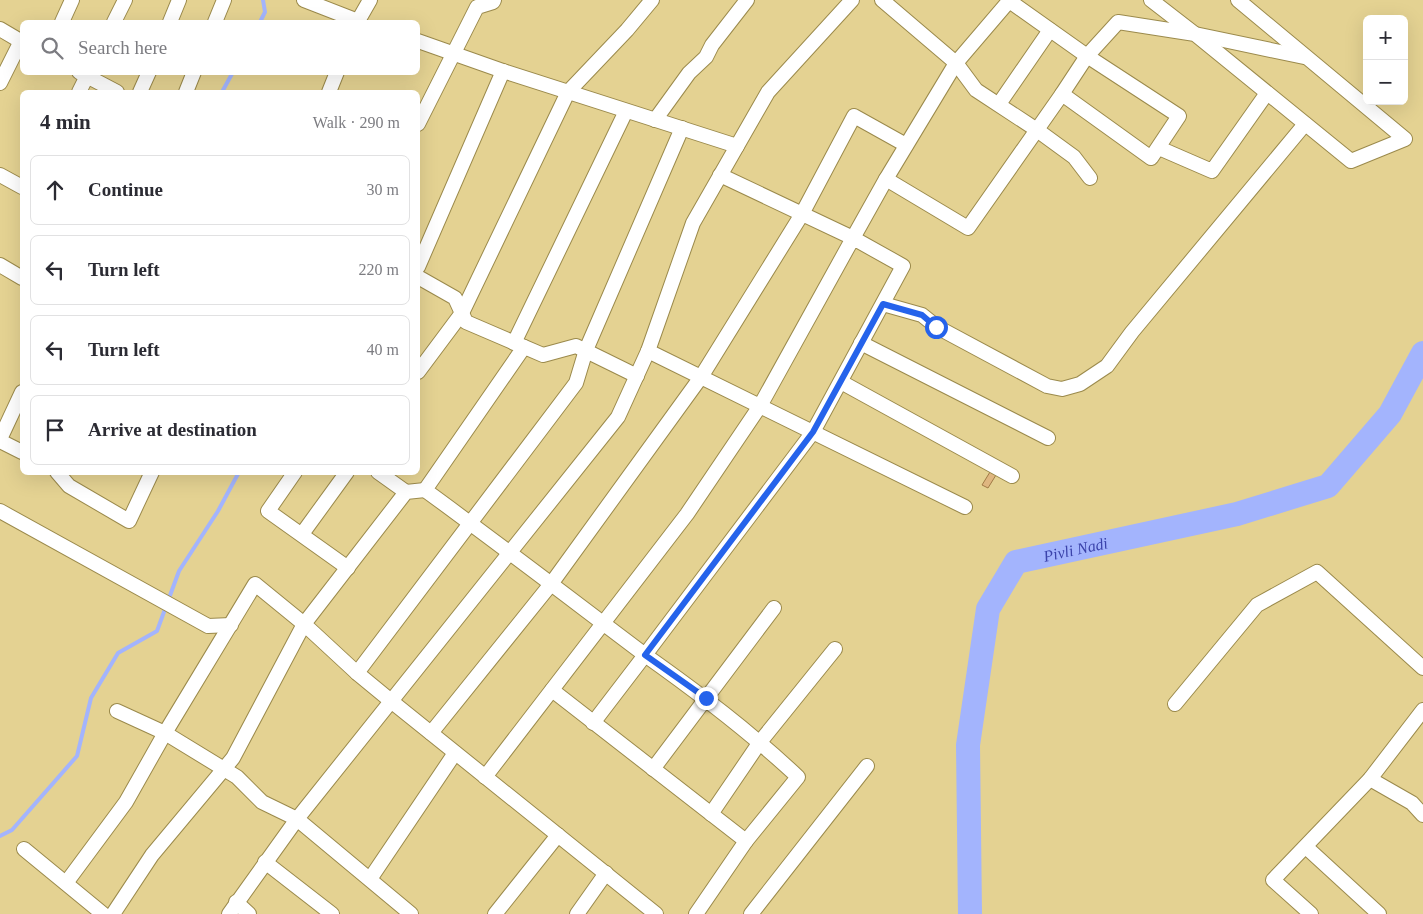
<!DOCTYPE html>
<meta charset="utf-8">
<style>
body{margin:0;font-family:Georgia,serif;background:#f2f2f3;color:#2b2b33}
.controls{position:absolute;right:15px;top:15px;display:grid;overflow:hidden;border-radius:8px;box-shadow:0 5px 20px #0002}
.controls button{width:45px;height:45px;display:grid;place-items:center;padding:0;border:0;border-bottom:1px solid #e1e1e2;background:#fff;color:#2b2b33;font:25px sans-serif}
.stop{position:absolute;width:15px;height:15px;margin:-11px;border:4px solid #2563eb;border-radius:50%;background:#fff}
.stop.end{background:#2563eb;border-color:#fff;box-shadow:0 1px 5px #0008}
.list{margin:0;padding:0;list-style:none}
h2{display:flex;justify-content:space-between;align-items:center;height:65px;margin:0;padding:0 20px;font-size:21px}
h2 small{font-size:16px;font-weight:400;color:#7c7c81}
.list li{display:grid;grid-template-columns:32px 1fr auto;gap:15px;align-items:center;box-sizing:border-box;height:70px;margin:0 10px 10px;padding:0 10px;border:1px solid #e1e1e2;border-radius:8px}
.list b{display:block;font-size:19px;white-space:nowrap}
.list em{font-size:16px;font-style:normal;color:#7c7c81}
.icon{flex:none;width:28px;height:28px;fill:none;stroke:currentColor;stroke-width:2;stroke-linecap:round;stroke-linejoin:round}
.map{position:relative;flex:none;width:1423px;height:914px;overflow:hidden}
.search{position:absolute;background:#fff;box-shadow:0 5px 20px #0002;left:20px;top:20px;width:400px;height:55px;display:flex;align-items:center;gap:12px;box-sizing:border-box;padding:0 18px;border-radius:8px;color:#7c7c81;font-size:19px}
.panel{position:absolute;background:#fff;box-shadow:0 5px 20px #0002;left:20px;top:90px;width:400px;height:385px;border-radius:8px}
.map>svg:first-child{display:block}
</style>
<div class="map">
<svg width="1423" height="914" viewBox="0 0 1423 914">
<rect width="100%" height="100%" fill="#e4d292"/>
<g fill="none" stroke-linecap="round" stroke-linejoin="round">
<g stroke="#a3b4fd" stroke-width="4">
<path d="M260,22L265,12L263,0"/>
<path d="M222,92L233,72"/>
<path d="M0,836L12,830L77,756L91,698L118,653L157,631L179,571L218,511L239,472"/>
</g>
<path stroke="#a3b4fd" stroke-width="24" id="s1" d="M970,914L968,745L988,609L1016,562L1237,514L1328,486L1390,414L1423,353"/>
</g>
<path fill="#dfb680" stroke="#a17b46" d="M990,472L996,475L988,488L982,485Z"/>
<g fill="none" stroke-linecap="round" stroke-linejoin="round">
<g stroke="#9b8a4c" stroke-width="16">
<g id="street">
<path d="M304,0L358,21L370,0"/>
<path d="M882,0L956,63L886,179"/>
<path d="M1151,0L1195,34L1304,57"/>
<path d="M1009,1L956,63L976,90L1037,130L1074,157L1090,178"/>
<path d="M62,22L72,0"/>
<path d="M114,22L125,0"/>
<path d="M170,22L179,0"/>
<path d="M215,22L224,0"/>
<path d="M0,29L22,42"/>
<path d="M418,41L503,71L737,146"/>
<path d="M79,72L117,92"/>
<path d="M0,83L21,41"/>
<path d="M79,92L89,72"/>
<path d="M140,92L149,72"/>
<path d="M186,92L194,72"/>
<path d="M329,92L337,72"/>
<path d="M1062,94L1087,56L1118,22L1195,34L1351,161L1405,139L1238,0"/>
<path d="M999,104L1050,30"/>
<path d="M655,120L689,73L706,57L712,45L747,0"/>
<path d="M418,124L477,7L493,2L494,0"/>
<path d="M1159,148L1212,171L1267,93"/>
<path d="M0,175L22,187"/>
<path d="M720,175L853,238L886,179L968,228L1062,94L1151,158L1179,116L1087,56L1008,0"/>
<path d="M0,265L22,278"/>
<path d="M418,267L503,71"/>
<path d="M418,277L455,298L466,322L543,355L576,346L637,376"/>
<path d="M883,304L922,315L937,327L1047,386L1062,389L1080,384L1107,366L1132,332L1305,124"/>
<path d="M514,343L626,111"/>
<path d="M861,343L1048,438"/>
<path d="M648,351L965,507"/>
<path d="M418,372L462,313L568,92L627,30L652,0"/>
<path d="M841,382L1012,476"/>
<path d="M0,439L22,392"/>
<path d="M0,441L22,452"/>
<path d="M57,472L69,486L129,521L152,472"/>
<path d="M295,472L268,511L348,568"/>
<path d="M378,472L406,492"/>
<path d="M425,490L406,492L304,624L357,673L391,701L656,914"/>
<path d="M0,511L208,626L231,625"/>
<path d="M302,534L347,472"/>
<path d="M357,673L576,383L586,350L682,128"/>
<path d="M552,690L746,841L696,914"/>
<path d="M1175,704L1257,605L1317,572L1423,668"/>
<path d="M117,711L165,733L237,777L262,802L297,819L229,914"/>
<path d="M593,723L645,655C700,694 749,731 798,777L746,841"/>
<path d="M431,733L551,584L701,377L802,214L854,116L906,145"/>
<path d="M653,769L774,608"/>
<path d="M485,777L687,514L760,406L853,238L903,266L813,432L645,655C572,600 499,544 425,490L524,347"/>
<path d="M1370,779L1412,803L1423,815"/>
<path d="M711,814L760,742L835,649"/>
<path d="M1306,847L1379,914"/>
<path d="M24,849L103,914"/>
<path d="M265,862L332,914"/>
<path d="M370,879L455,753"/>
<path d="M66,883L126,802L165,733L255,584L304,624L233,758L152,855L113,914"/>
<path d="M236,902L249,914"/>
<path d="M411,914L297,819L618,417L648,351L693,223L768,92L852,0"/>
<path d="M495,914L558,835"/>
<path d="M577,914L606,873"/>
<path d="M751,914L867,766"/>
<path d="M1311,914L1273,880L1370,779L1423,710"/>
</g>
</g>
<use href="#street" stroke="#fff" stroke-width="14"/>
</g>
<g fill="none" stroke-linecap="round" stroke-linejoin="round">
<path stroke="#2563eb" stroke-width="6" d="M706,698L645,655L813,432L883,304L922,315L936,327"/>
</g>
<g text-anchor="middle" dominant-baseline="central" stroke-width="4.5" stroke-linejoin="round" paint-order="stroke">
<g font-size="16" font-style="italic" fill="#3b43ab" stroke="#e4d292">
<text stroke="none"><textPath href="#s1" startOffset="422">Pivli Nadi</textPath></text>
</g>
</g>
</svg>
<div class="controls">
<button>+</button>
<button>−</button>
</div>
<div class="stop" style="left:936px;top:327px"></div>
<div class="stop end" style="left:706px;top:698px"></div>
<div class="search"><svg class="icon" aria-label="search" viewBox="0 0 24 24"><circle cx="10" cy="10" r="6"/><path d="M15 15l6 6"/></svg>Search here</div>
<section class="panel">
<h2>4 min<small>Walk · 290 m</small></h2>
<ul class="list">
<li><svg class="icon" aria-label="ahead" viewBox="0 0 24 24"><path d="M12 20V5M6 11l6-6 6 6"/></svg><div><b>Continue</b></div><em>30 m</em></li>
<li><svg class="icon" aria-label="left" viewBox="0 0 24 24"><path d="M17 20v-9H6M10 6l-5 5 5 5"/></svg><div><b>Turn left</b></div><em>220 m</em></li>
<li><svg class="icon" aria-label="left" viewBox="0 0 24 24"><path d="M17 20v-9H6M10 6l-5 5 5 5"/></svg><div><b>Turn left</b></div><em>40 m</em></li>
<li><svg class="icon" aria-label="arrive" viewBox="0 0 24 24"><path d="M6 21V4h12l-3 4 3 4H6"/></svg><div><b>Arrive at destination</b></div></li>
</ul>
</section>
</div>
